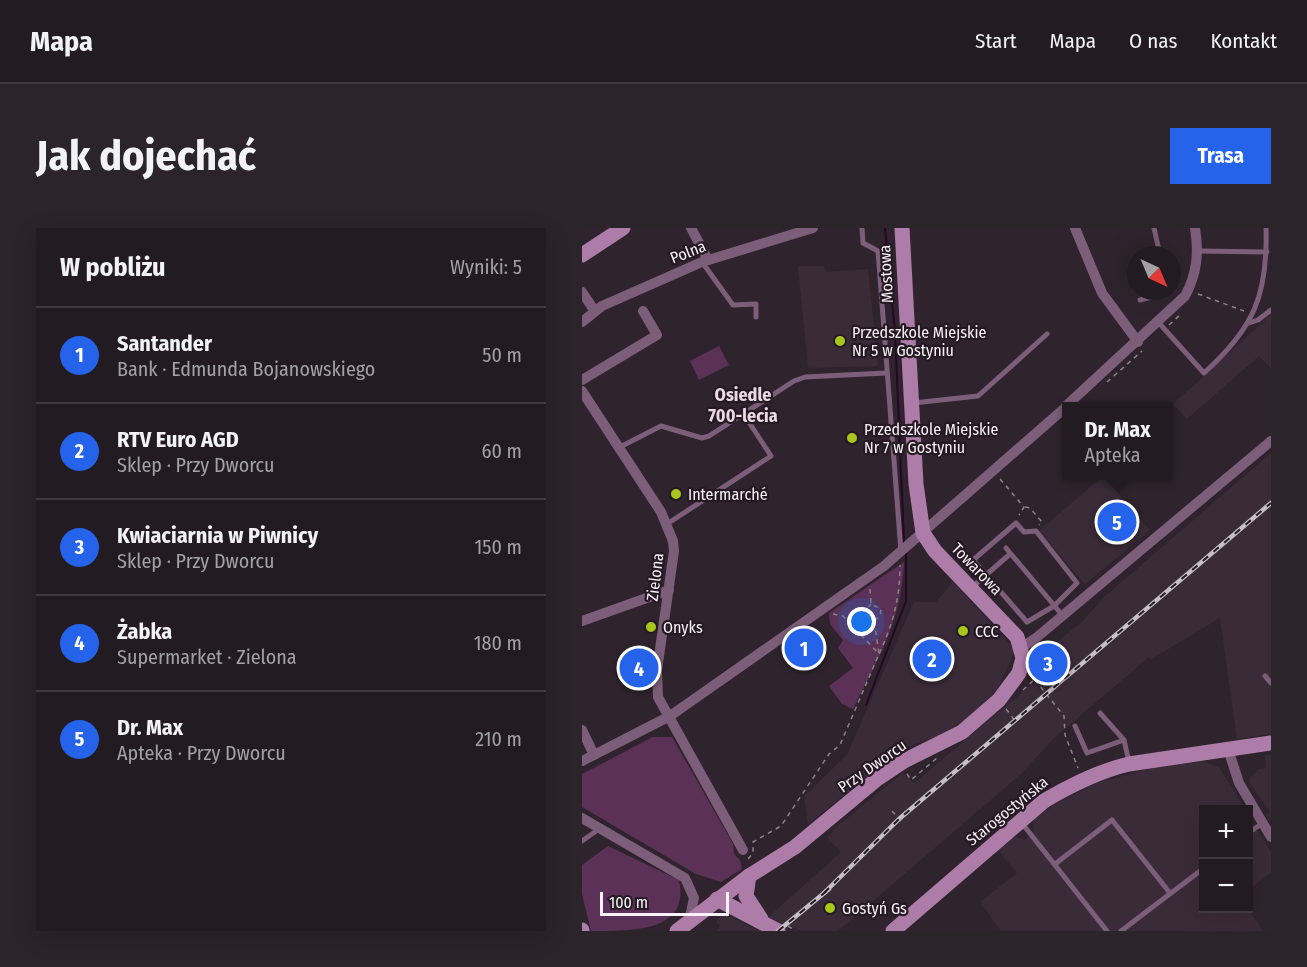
<!DOCTYPE html>
<html lang="pl">
<meta charset="utf-8">
<style>
body{margin:0;font-family:"Fira Sans Condensed",sans-serif;background:#2b242a;color:#f1f3f6}
.controls{position:absolute;right:18px;bottom:18px;display:grid;overflow:hidden;border-radius:0px;box-shadow:0 6px 24px #0002}
.controls button{width:54px;height:54px;display:grid;place-items:center;padding:0;border:0;border-bottom:2px solid #403940;background:#231b22;color:#f1f3f6;font:30px sans-serif}
.compass{position:absolute;left:545px;top:18px;width:54px;height:54px;border-radius:50%;background:#231b22;box-shadow:0 6px 24px #0002;rotate:136deg}
.scale{position:absolute;left:18px;bottom:15px;width:129px;box-sizing:border-box;padding-left:6px;border:3px solid #f8f1f7;border-top:0;font-size:16px;line-height:21px;white-space:nowrap;color:#f8f1f7;-webkit-text-stroke:4px #251a24;paint-order:stroke}
.you{position:absolute;left:280px;top:394px;width:21px;height:21px;margin:-15px;border:4px solid #fff;border-radius:50%;background:#1a73e8;box-shadow:0 0 0 9px #1a73e833}
.badge{display:grid;place-items:center;width:39px;height:39px;border-radius:50%;background:#2563eb;color:#fff;font-size:20px;font-weight:700}
.pin{position:absolute;translate:-50% -50%;border:3px solid #fff;box-shadow:0 2px 6px #0006}
.popup{position:absolute;left:480px;top:174px;width:111px;height:78px;box-sizing:border-box;display:grid;place-content:center;border-radius:0px;background:#231b22;filter:drop-shadow(0 2px 4px #0005);font-size:20px;white-space:nowrap;color:#a3a1a5}
.popup b{font-size:22px;color:#f1f3f6}
.popup::after{content:'';position:absolute;left:50%;top:100%;margin-left:-12px;border:12px solid transparent;border-top-color:#231b22}
.list{margin:0;padding:0;list-style:none}
h2{display:flex;justify-content:space-between;align-items:center;height:78px;margin:0;padding:0 24px;font-size:26px}
h2 small{font-size:20px;font-weight:400;color:#a3a1a5}
.list li{display:grid;grid-template-columns:39px 1fr auto;gap:18px;align-items:center;box-sizing:border-box;height:96px;padding:0 24px;border-top:2px solid #403940}
.list b{display:block;font-size:22px;white-space:nowrap}
.list p{margin:0;font-size:20px;white-space:nowrap;color:#a3a1a5}
.list em{font-size:20px;font-style:normal;color:#a3a1a5}
.map{position:relative;flex:none;width:689px;height:703px;overflow:hidden;border-radius:0px}
header{display:flex;align-items:center;gap:36px;box-sizing:border-box;height:84px;padding:0 30px;background:#231b22;border-bottom:2px solid #403940}
header strong{font-size:28px}
nav{display:flex;gap:33px;margin-inline-start:auto;font-size:21px}
.intro{display:flex;align-items:center;justify-content:space-between;box-sizing:border-box;height:144px;padding:0 36px}
h1{margin:0;font-size:42px}
.button{padding:15px 27px;border-radius:0px;background:#2563eb;color:#fff;font-size:21px;font-weight:700}
main{display:flex;gap:36px;padding:0 36px}
aside{flex:1;background:#231b22;border-radius:0px;box-shadow:0 6px 24px #0002}
.map>svg:first-child{display:block}
</style>
<header>
<strong>Mapa</strong>
<nav><a>Start</a><a>Mapa</a><a>O nas</a><a>Kontakt</a></nav>
</header>
<div class="intro"><h1>Jak dojechać</h1><a class="button">Trasa</a></div>
<main>
<aside>
<h2>W pobliżu<small>Wyniki: 5</small></h2>
<ul class="list">
<li><span class="badge">1</span><div><b>Santander</b><p>Bank · Edmunda Bojanowskiego</p></div><em>50 m</em></li>
<li><span class="badge">2</span><div><b>RTV Euro AGD</b><p>Sklep · Przy Dworcu</p></div><em>60 m</em></li>
<li><span class="badge">3</span><div><b>Kwiaciarnia w Piwnicy</b><p>Sklep · Przy Dworcu</p></div><em>150 m</em></li>
<li><span class="badge">4</span><div><b>Żabka</b><p>Supermarket · Zielona</p></div><em>180 m</em></li>
<li><span class="badge">5</span><div><b>Dr. Max</b><p>Apteka · Przy Dworcu</p></div><em>210 m</em></li>
</ul>
</aside>
<div class="map">
<svg width="689" height="703" viewBox="0 0 689 703">
<rect width="100%" height="100%" fill="#2f242d"/>
<g fill="#3a2b39">
<path d="M216,38H242L243,44L286,41L296,138L226,140Z"/>
<path d="M689,87V140L677,128L605,191L591,176Z"/>
<path d="M689,225V506L655,511L638,390L568,432L567,429L472,510L439,546L256,703H219L209,698L203,703H135L138,698L134,694L141,685L173,701L259,624L245,610L255,598L321,545L332,555L456,451L449,443L451,432L499,395L521,370Z"/>
<path d="M521,248L568,302L503,356L457,303Z"/>
<path d="M371,354L433,422L414,465L382,492L356,508L322,520L226,596L222,568L265,527L332,374H354Z"/>
<path d="M689,527V594L684,587L688,584L668,555V550L677,541L684,540L683,528Z"/>
<path d="M619,533L637,539L663,581L622,582V680L666,681L681,703H419L398,674L435,645L414,620L433,608L443,612L452,603L451,592L473,576L515,555L574,539Z"/>
<path d="M666,587L689,624V645L667,661Z"/>
</g>
<g fill="#5b3157">
<path d="M137,118L147,137L117,152L108,133Z"/>
<path d="M322,334C319,395 297,428 271,481L260,476L247,458L271,440L256,420L261,412L248,396L247,385Z"/>
<path d="M71,509H90L151,616L152,626L158,632L160,641L139,654L114,646L0,579V546Z"/>
<path d="M26,618L97,652C108,703 54,703 9,703L0,666V637Z"/>
</g>
<g fill="none" stroke-linecap="round" stroke-linejoin="round">
<g stroke="#270525" stroke-width="2">
<path d="M303,0L313,104L322,314"/>
<path d="M284,477L324,373V322"/>
</g>
<g stroke="#8c838b" stroke-width="1.5" stroke-dasharray="4.5 4.5" stroke-linecap="butt">
<path d="M616,66L662,83"/>
<path d="M587,97L599,86"/>
<path d="M525,154L560,123"/>
<path d="M418,251L442,279L437,287"/>
<path d="M443,279L448,280L460,294L457,297"/>
<path d="M288,361L289,376L299,381L298,388L293,392"/>
<path d="M251,386L261,388L297,426C311,396 318,370 318,337"/>
<path d="M453,452L482,488L483,507L496,540"/>
<path d="M441,462L453,451L449,447"/>
<path d="M424,481L434,494"/>
<path d="M325,546L329,552L355,530"/>
<path d="M310,583L319,593"/>
<path d="M166,631L171,625V614L199,598L247,526L258,517L297,426L292,392L285,390L282,384L289,376"/>
<path d="M206,698L214,703"/>
</g>
<g stroke="#7d5e7a" stroke-width="5">
<path d="M280,0L281,15L296,23L319,324"/>
<path d="M572,0L578,27"/>
<path d="M615,23L685,24"/>
<path d="M120,34L151,77L174,76V89"/>
<path d="M558,72L582,66L585,63"/>
<path d="M577,95L622,145C672,100 686,67 684,0"/>
<path d="M667,95L676,92L689,82"/>
<path d="M331,175L396,168L465,106"/>
<path d="M36,220L79,198L120,210L127,208L212,153L223,149L304,145"/>
<path d="M434,295L442,304L454,303L495,355L472,378L445,394L391,332Z"/>
<path d="M85,296L189,228L161,185"/>
<path d="M424,320L481,388"/>
<path d="M389,360L428,326"/>
<path d="M683,448L689,455"/>
<path d="M518,485L542,512L547,534"/>
<path d="M493,498L505,525L542,512"/>
<path d="M439,594L525,703"/>
<path d="M666,605L681,595"/>
<path d="M0,613L17,601"/>
<path d="M473,636L530,592L588,665"/>
<path d="M539,703L622,640"/>
</g>
<g stroke="#7d5e7a" stroke-width="10">
<path d="M109,0L126,32"/>
<path d="M493,0L520,65L556,114"/>
<path d="M0,64L12,82"/>
<path d="M0,94L20,78L120,34L231,0"/>
<path d="M0,152L75,107L61,83"/>
<path d="M0,163L79,284L91,313L92,323L75,442L76,469L161,622"/>
<path d="M484,178L603,68C615,46 617,25 613,0"/>
<path d="M0,393L87,362"/>
<path d="M440,419L454,410L689,213"/>
<path d="M0,502L12,527"/>
<path d="M646,521L657,555L689,609"/>
<path d="M0,533L88,488L302,338L484,179"/>
<path d="M0,590L103,650L112,670L107,694"/>
</g>
<g stroke="#ae7ca8" stroke-width="15">
<path d="M0,27L41,0"/>
<path d="M167,648L164,668L179,691"/>
<path d="M135,671L196,703"/>
<path d="M0,702V703"/>
<path d="M95,703L167,648L213,619L295,551L322,533L380,504L417,472L437,445L441,430L435,409L353,323L341,305L334,256L320,0"/>
<path d="M311,703L462,573C489,557 517,543 547,536L689,515"/>
</g>
<g stroke="#c7bfc5" stroke-width="4.5">
<g id="rail">
<path d="M242,665L317,591L689,275"/>
<path d="M196,703L247,661"/>
</g>
</g>
<use href="#rail" stroke="#251a24" stroke-width="2" stroke-dasharray="7" stroke-linecap="butt"/>
</g>
<g fill="#a8c71b" stroke="#251a24" stroke-width="2">
<circle cx="258" cy="113" r="6"/>
<circle cx="270" cy="210" r="6"/>
<circle cx="94" cy="266" r="6"/>
<circle cx="69" cy="399" r="6"/>
<circle cx="381" cy="403" r="6"/>
<circle cx="248" cy="680" r="6"/>
</g>
<g text-anchor="middle" dominant-baseline="central" stroke-width="4.5" stroke-linejoin="round" paint-order="stroke">
<g font-size="16" fill="#f8f1f7" stroke="#251a24">
<text transform="translate(106 24) rotate(-21)">Polna</text>
<text transform="translate(304 46) rotate(-93)">Mostowa</text>
<text transform="translate(395 341) rotate(46)">Towarowa</text>
<text transform="translate(73 349) rotate(-83)">Zielona</text>
<text transform="translate(290 538) rotate(-35)">Przy Dworcu</text>
<text transform="translate(425 583) rotate(-39)">Starogostyńska</text>
</g>
<g font-size="16" fill="#f8f1f7" stroke="#251a24" text-anchor="start">
<text x="270" y="104">Przedszkole Miejskie<tspan x="270" dy="18">Nr 5 w Gostyniu</tspan></text>
<text x="282" y="201">Przedszkole Miejskie<tspan x="282" dy="18">Nr 7 w Gostyniu</tspan></text>
<text x="106" y="266">Intermarché</text>
<text x="81" y="399">Onyks</text>
<text x="393" y="403">CCC</text>
<text x="260" y="680">Gostyń Gs</text>
</g>
<g font-size="18" font-weight="bold" fill="#e9dae6" stroke="#251a24">
<text x="161" y="167">Osiedle<tspan x="161" dy="21">700-lecia</tspan></text>
</g>
</g>
</svg>
<div class="controls">
<button>+</button>
<button>−</button>
</div>
<svg class="compass" viewBox="-18 -18 36 36"><path d="M0-13l5 13h-10z" fill="#e53935"/><path d="M0 13l5-13h-10z" fill="#a3a1a5"/></svg>
<div class="scale">100 m</div>
<div class="you"></div>
<div class="pin badge" style="left:222px;top:420px">1</div>
<div class="pin badge" style="left:350px;top:431px">2</div>
<div class="pin badge" style="left:466px;top:435px">3</div>
<div class="pin badge" style="left:57px;top:440px">4</div>
<div class="pin badge" style="left:535px;top:294px">5</div>
<div class="popup"><b>Dr. Max</b>Apteka</div>
</div>
</main>
